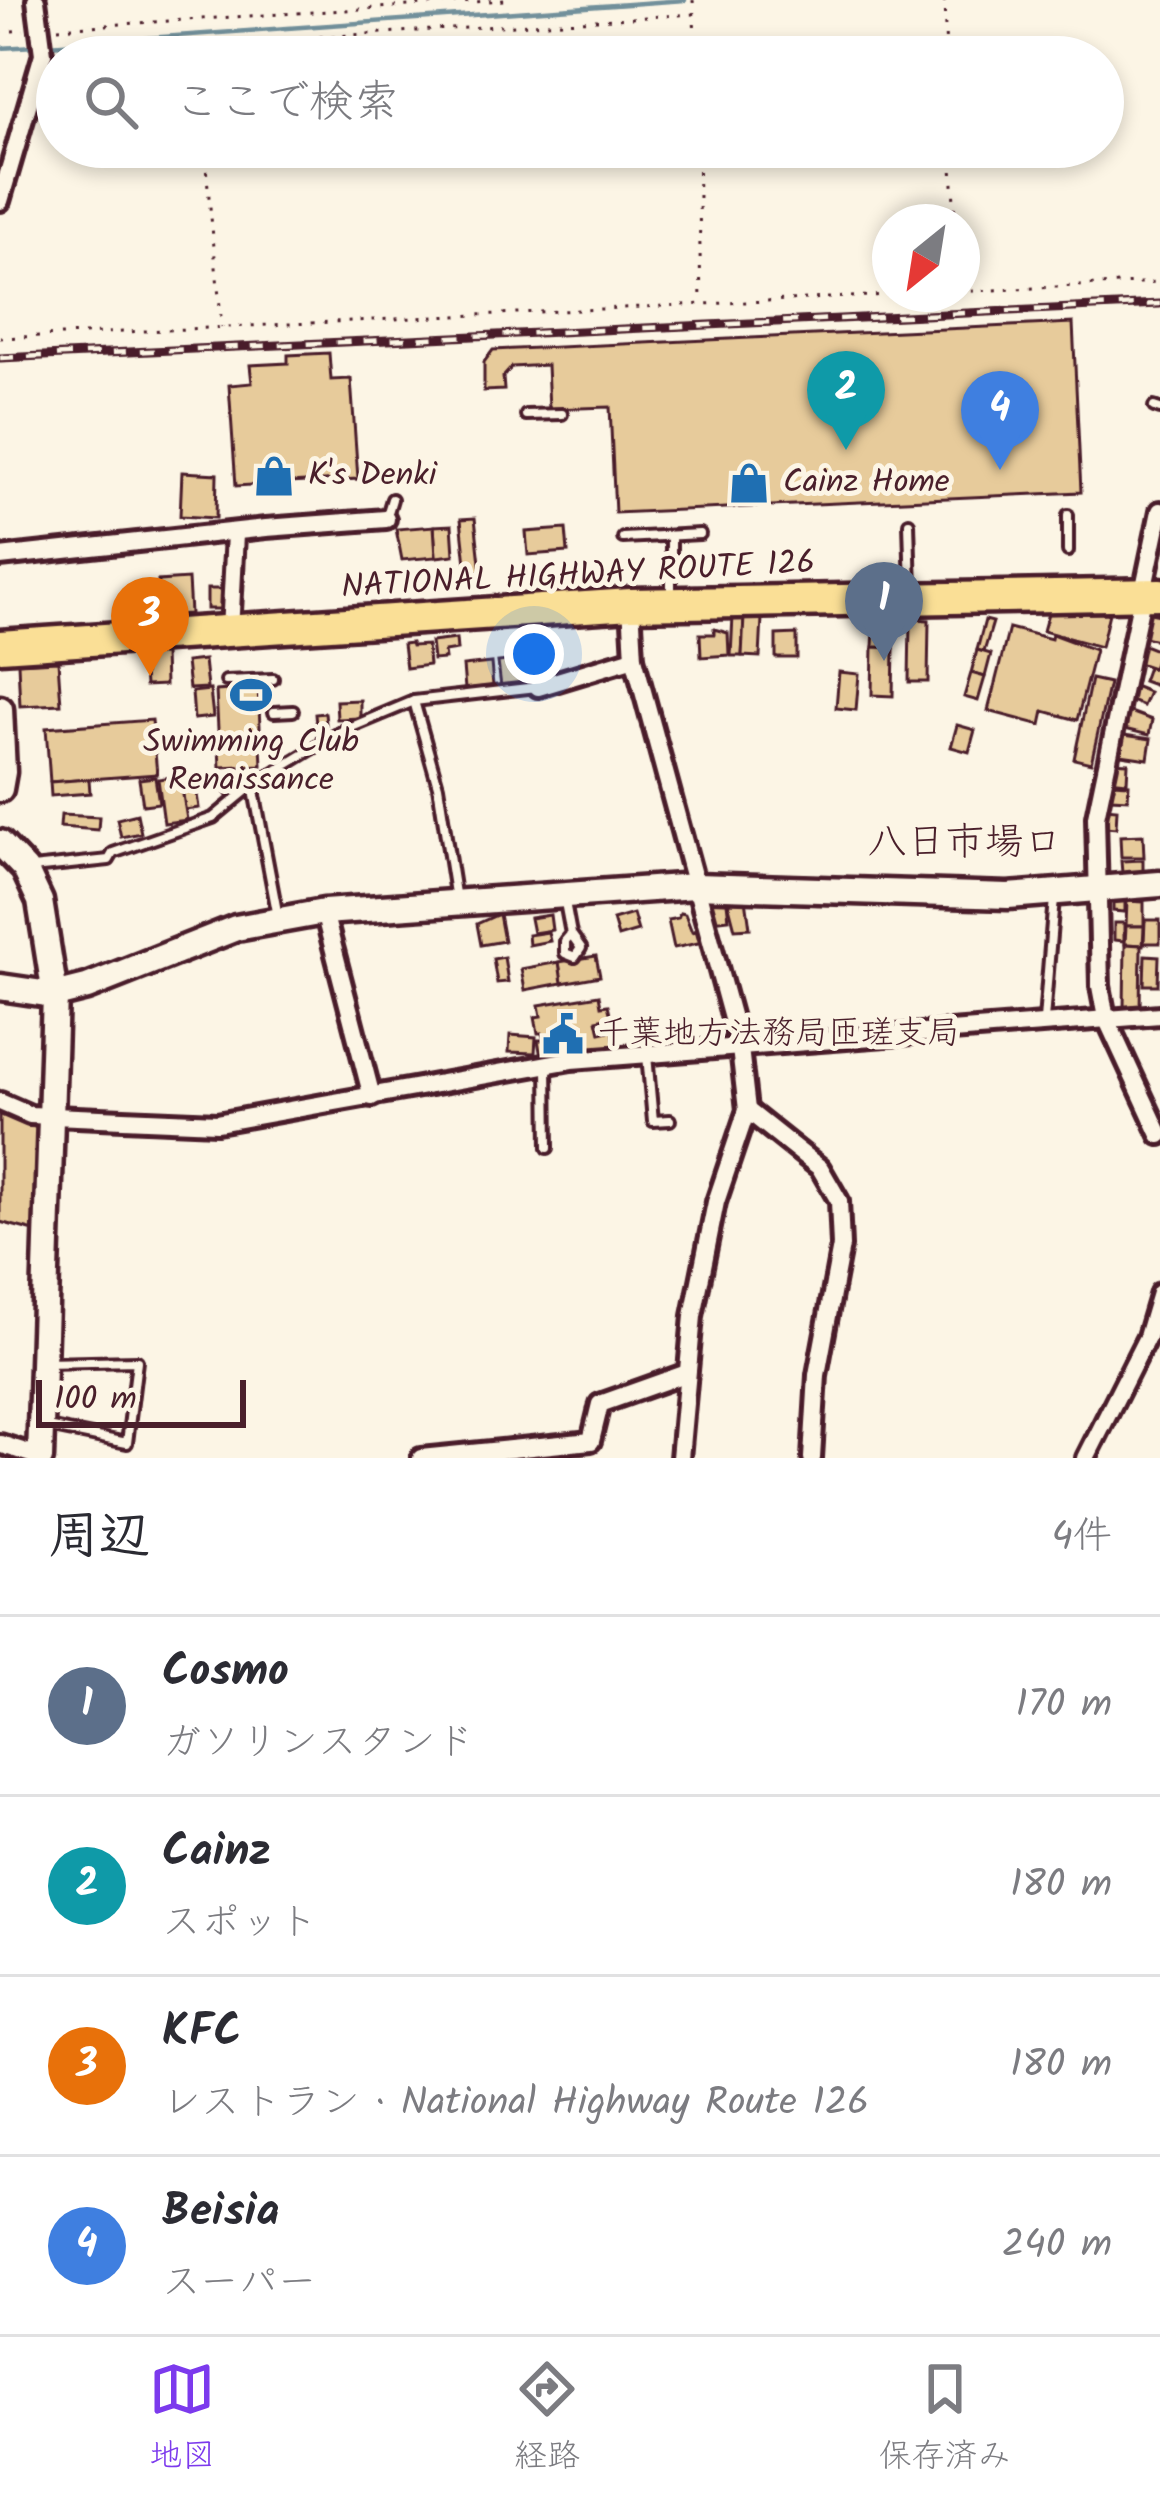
<!DOCTYPE html>
<html lang="ja">
<meta charset="utf-8">
<style>
body{margin:0;font-family:Kalam,"Klee One",sans-serif;background:#f2f2f3;color:#2b2b33}
.compass{position:absolute;left:872px;top:204px;width:108px;height:108px;border-radius:50%;background:#fff;box-shadow:0 6px 18px #0003;rotate:210deg}
.scale{position:absolute;left:36px;bottom:30px;width:210px;box-sizing:border-box;padding-left:12px;border:6px solid #4a1f2b;border-top:0;font-size:33px;line-height:42px;white-space:nowrap;color:#4a1f2b;-webkit-text-stroke:9px #fcf5e5;paint-order:stroke}
.you{position:absolute;left:534px;top:654px;width:42px;height:42px;margin:-30px;border:9px solid #fff;border-radius:50%;background:#1a73e8;box-shadow:0 0 0 18px #1a73e833}
.badge{display:grid;place-items:center;width:78px;height:78px;border-radius:50%;background:#7c3aed;color:#fff;font-size:39px;font-weight:700}
.pin{position:absolute;translate:-50% -99px;filter:drop-shadow(0 3px 6px #0008)}
.pin::after{content:'';position:absolute;top:63px;width:42px;height:36px;background:inherit;clip-path:polygon(0 0,100% 0,50% 100%)}
.list{margin:0;padding:0;list-style:none}
h2{display:flex;justify-content:space-between;align-items:center;height:156px;margin:0;padding:0 48px;font-size:51px}
h2 small{font-size:39px;font-weight:400;color:#7c7c81}
.list li{display:grid;grid-template-columns:78px 1fr auto;gap:36px;align-items:center;box-sizing:border-box;height:180px;padding:0 48px;border-top:3px solid #e1e1e2}
.list b{display:block;font-size:45px;white-space:nowrap}
.list p{margin:0;font-size:39px;white-space:nowrap;color:#7c7c81}
.list em{font-size:39px;font-style:normal;color:#7c7c81}
.icon{flex:none;width:66px;height:66px;fill:none;stroke:currentColor;stroke-width:2;stroke-linecap:round;stroke-linejoin:round}
.map{position:relative;flex:none;width:1160px;height:1458px;overflow:hidden}
.search{position:absolute;background:#fff;box-shadow:0 6px 18px #0003;left:36px;right:36px;top:36px;height:132px;display:flex;align-items:center;gap:30px;box-sizing:border-box;padding:0 42px;border-radius:66px;color:#7c7c81;font-size:45px}
.sheet{height:876px;background:#fff}
nav{display:flex;justify-content:space-around;align-items:center;box-sizing:border-box;height:168px;border-top:3px solid #e1e1e2;background:#fff;font-size:33px;color:#7c7c81}
nav a{display:grid;justify-items:center;gap:6px}
nav .on{color:#7c3aed}
.map>svg:first-child{display:block}
</style>
<div class="map">
<svg width="1160" height="1458" viewBox="0 0 1160 1458">
<rect width="100%" height="100%" fill="#fcf5e5"/>
<filter id="ink" filterUnits="userSpaceOnUse"><feTurbulence type="fractalNoise" baseFrequency=".00833" numOctaves="2"/><feDisplacementMap in="SourceGraphic" scale="24" xChannelSelector="R" yChannelSelector="G"/><feConvolveMatrix kernelMatrix="1 2 1 2 8 2 1 2 1" color-interpolation-filters="sRGB"/></filter>
<g filter="url(#ink)">
<g fill="none" stroke-linecap="round" stroke-linejoin="round">
<g stroke="#72909b" stroke-width="4.5">
<path d="M48,45L685,0"/>
<path d="M0,48L36,46"/>
</g>
</g>
<g fill="#e7cb9b" stroke="#4a1f2b" stroke-width="3">
<path d="M1073,323L1081,492L615,513L610,407L549,409L547,365L512,367L503,377L504,390L484,391V362L493,350Z"/>
<path d="M329,353L331,380L351,379L358,479L236,486L229,385L252,383L250,365L288,363V355Z"/>
<path d="M182,472L217,474L216,518L180,516Z"/>
<path d="M475,518L481,572L467,573L461,519Z"/>
<path d="M452,525L454,555L436,557L434,526Z"/>
<path d="M434,526L436,557L402,560L396,529Z"/>
<path d="M566,529L568,552L528,555L526,532Z"/>
<path d="M188,579L190,614L160,616L158,581Z"/>
<path d="M207,589H223L224,609H207Z"/>
<path d="M1145,612L1160,615L1157,640L1140,636Z"/>
<path d="M1048,613H1109L1101,647L1043,631Z"/>
<path d="M733,616L744,617L742,656H731Z"/>
<path d="M744,617L762,618L760,657L742,656Z"/>
<path d="M910,619L929,620L928,682H909Z"/>
<path d="M985,620L993,622L984,652L977,650Z"/>
<path d="M879,623H893L894,648L873,647L874,629Z"/>
<path d="M1009,628L1051,639L1052,634L1095,650L1077,720L1044,711L1041,725L988,711Z"/>
<path d="M714,629L728,633L729,655L701,657L700,634H714Z"/>
<path d="M797,634V658H776V635Z"/>
<path d="M456,639L457,650L444,652L445,659L433,660L431,642Z"/>
<path d="M411,643L412,646L427,645L429,665L406,668L403,644Z"/>
<path d="M1141,644L1159,651L1153,668L1135,662Z"/>
<path d="M873,647L894,648L893,696L872,695Z"/>
<path d="M977,650L991,654L985,677L971,673Z"/>
<path d="M164,654L165,685L145,686L143,655Z"/>
<path d="M527,659L529,683L501,687L498,662Z"/>
<path d="M204,660L207,688L189,689L186,662Z"/>
<path d="M58,661L61,704L20,706L18,663Z"/>
<path d="M491,663L493,686L465,689L463,666Z"/>
<path d="M1148,667L1159,672L1154,685L1143,681Z"/>
<path d="M839,672L859,674L856,710L836,708Z"/>
<path d="M971,673L985,677L978,701L964,697Z"/>
<path d="M1091,679L1109,683L1091,763L1074,759Z"/>
<path d="M1131,685L1149,692L1143,706L1126,699Z"/>
<path d="M258,688L262,765L220,767L216,691Z"/>
<path d="M210,690L213,717L194,719L192,692Z"/>
<path d="M360,700V718L337,719L336,701Z"/>
<path d="M1125,710L1152,720L1149,735L1120,728Z"/>
<path d="M325,713L327,735L317,736L315,714Z"/>
<path d="M152,720L157,774L50,782L46,728Z"/>
<path d="M957,725L975,730L969,752L951,747Z"/>
<path d="M1124,735L1151,739L1148,759L1121,755Z"/>
<path d="M1110,762L1128,763L1127,782L1109,780Z"/>
<path d="M241,773L250,786L229,799L220,786Z"/>
<path d="M194,774L199,808L185,810L180,776Z"/>
<path d="M180,776L187,820L164,823L158,779Z"/>
<path d="M155,777L159,803L143,805L139,779Z"/>
<path d="M89,779L90,793L51,796L50,782Z"/>
<path d="M1112,783L1129,784L1128,799L1111,798Z"/>
<path d="M1105,808L1117,809L1116,828L1104,827Z"/>
<path d="M137,814L141,833L121,837L117,819Z"/>
<path d="M61,815L99,817L98,830L60,827Z"/>
<path d="M1143,835L1144,857H1121L1120,836Z"/>
<path d="M1143,860V872L1122,873L1121,861Z"/>
<path d="M726,894L729,919L711,921L707,896Z"/>
<path d="M1113,895L1125,896V912L1113,911Z"/>
<path d="M746,899L750,928L735,929L728,902Z"/>
<path d="M1127,901L1144,902V926H1126Z"/>
<path d="M680,913L685,914L692,932L701,930L703,942L674,948L668,920L678,918Z"/>
<path d="M499,914L504,941L481,945L477,924Z"/>
<path d="M633,914L638,931L618,937L613,920Z"/>
<path d="M550,915L552,930L533,933L530,918Z"/>
<path d="M1145,920H1160V943H1144Z"/>
<path d="M1114,923H1124V941L1114,940Z"/>
<path d="M1126,926H1144L1143,945L1125,944Z"/>
<path d="M548,932L550,941L529,945L528,935Z"/>
<path d="M1125,944L1141,945L1140,1009H1124Z"/>
<path d="M1145,955L1159,956L1158,985H1144Z"/>
<path d="M596,956L600,976L562,983L559,962Z"/>
<path d="M504,957L508,982L497,983L493,959Z"/>
<path d="M559,962L562,983L525,990L521,969Z"/>
<path d="M599,995L601,1006L608,1005L611,1017L597,1020L600,1033L613,1030L615,1045L541,1057L538,1040H544L542,1033H538L535,1017L541,1016L539,1005Z"/>
<path d="M510,1035L536,1037L535,1053L509,1052Z"/>
<path d="M0,1111L47,1133L42,1233L0,1222Z"/>
</g>
<g fill="none" stroke-linecap="round" stroke-linejoin="round">
<g stroke="#4a1f2b" stroke-width="16">
<g id="lane">
<path d="M1154,407L1160,409"/>
<path d="M526,415L562,414"/>
<path d="M1068,515V551"/>
<path d="M386,519L392,499"/>
<path d="M909,523L911,591"/>
<path d="M671,536V596"/>
<path d="M623,538L700,534"/>
<path d="M226,681L273,679"/>
<path d="M414,701L438,786L456,900"/>
<path d="M274,712L293,711"/>
<path d="M253,785L278,917"/>
<path d="M32,868L109,860L113,853L213,818L253,785L342,731L414,701L537,687"/>
<path d="M565,902L571,934L581,948L575,957L565,953V941L571,934"/>
<path d="M1044,1020L1054,898"/>
<path d="M647,1055L653,1121L670,1120"/>
<path d="M547,1065L548,1148"/>
<path d="M43,1426L127,1443L137,1361L45,1363"/>
</g>
</g>
<g stroke="#4a1f2b" stroke-width="26">
<g id="street">
<path d="M0,201L43,54L36,0"/>
<path d="M1160,511L1096,817L1100,986L1106,1018L1160,1135"/>
<path d="M0,557L266,528L386,519"/>
<path d="M631,604L634,658L740,1048L747,1110L716,1202L693,1316L680,1458"/>
<path d="M230,631L235,534"/>
<path d="M538,687L634,658"/>
<path d="M324,912L372,1097"/>
<path d="M0,1102L30,1115L217,1123L571,1060L1160,1015"/>
<path d="M747,1110L820,1168L839,1201L841,1246L817,1375L812,1458"/>
<path d="M0,1444L41,1457"/>
<path d="M421,1458L591,1441L600,1404L687,1373"/>
<path d="M1086,1458L1147,1337L1160,1293"/>
</g>
</g>
<g stroke="#4a1f2b" stroke-width="33">
<g id="secondary">
<path d="M0,709L3,772L0,789"/>
<path d="M0,843L25,869L40,901L55,995L40,1458"/>
<path d="M0,987L55,995L87,987L236,928L324,912L695,886L1008,896L1160,884"/>
</g>
</g>
<g stroke="#4a1f2b" stroke-width="39">
<path id="highway" d="M0,646L631,604L1160,594"/>
</g>
<g stroke="#4a1f2b" stroke-width="3" stroke-dasharray="3 9" stroke-linecap="butt">
<path d="M693,0L696,57"/>
<path d="M944,0L946,57"/>
<path d="M58,28L505,0"/>
<path d="M0,32L24,30"/>
<path d="M194,45L195,57"/>
<path d="M56,53L695,14"/>
<path d="M204,147L222,327"/>
<path d="M698,147L701,302"/>
<path d="M951,147L955,222"/>
<path d="M0,338L1160,282"/>
</g>
<use href="#lane" stroke="#fcf5e5" stroke-width="8"/>
<use href="#street" stroke="#fcf5e5" stroke-width="16"/>
<use href="#secondary" stroke="#fcf5e5" stroke-width="24"/>
<use href="#highway" stroke="#fadf96" stroke-width="30"/>
<g stroke="#4a1f2b" stroke-width="9">
<path id="rail" d="M0,358L1160,304"/>
</g>
<use href="#rail" stroke="#fcf5e5" stroke-width="4.5" stroke-dasharray="14" stroke-linecap="butt"/>
</g>
</g>
<defs>
<g id="shop-bare" transform="scale(3.24)"><path d="M-5-2.5h2.3a2.7 3.5 0 0 1 5.4 0H5L5.5 6h-11ZM-1.5-2.5h3a1.5 2.3 0 0 0-3 0Z" fill="#1f6fb2" stroke="#fcf5e5" stroke-width="2.5" paint-order="stroke"/></g>
<g id="stadium-bare" transform="scale(3.24)"><path d="M0-5a6.5 5 0 1 0 0 10a6.5 5 0 1 0 0-10ZM-3.5-1.8h7v3.6h-7Z" fill="#1f6fb2" stroke="#fcf5e5" stroke-width="2.5" paint-order="stroke"/></g>
<g id="civic-bare" transform="scale(3.24)"><path d="M-.6-6.5H3V-4.5H.6V-3L4-1V1h2V6H-6V1h2V-1L-.6-3ZM-1.2 2.5V6h2.4V2.5Z" fill="#1f6fb2" stroke="#fcf5e5" stroke-width="2.5" paint-order="stroke"/></g>
</defs>
<g fill-rule="evenodd">
<use href="#shop-bare" x="274" y="476"/>
<use href="#shop-bare" x="749" y="483"/>
<use href="#stadium-bare" x="251" y="695"/>
<use href="#civic-bare" x="563" y="1034"/>
</g>
<g text-anchor="middle" dominant-baseline="central" stroke-width="10" stroke-linejoin="round" paint-order="stroke">
<g font-size="33" fill="#4a1f2b" stroke="#fcf5e5" text-anchor="start">
<text x="308" y="476">K's Denki</text>
<text x="783" y="483">Cainz Home</text>
<text x="251" y="743" text-anchor="middle">Swimming Club<tspan x="251" dy="38">Renaissance</tspan></text>
<text x="597" y="1034">千葉地方法務局匝瑳支局</text>
</g>
<g font-size="33" fill="#4a1f2b" stroke="#fcf5e5">
<text transform="translate(578 576) rotate(-3)">NATIONAL HIGHWAY ROUTE 126</text>
</g>
<g font-size="39" fill="#4a1f2b" stroke="#fcf5e5">
<text x="965" y="844">八日市場ロ</text>
</g>
</g>
</svg>
<svg class="compass" viewBox="-18 -18 36 36"><path d="M0-13l5 13h-10z" fill="#e53935"/><path d="M0 13l5-13h-10z" fill="#7c7c81"/></svg>
<div class="scale">100 m</div>
<div class="you"></div>
<div class="pin badge" style="left:884px;top:661px;background:#5c6f8a">1</div>
<div class="pin badge" style="left:846px;top:450px;background:#0f9aa8">2</div>
<div class="pin badge" style="left:150px;top:676px;background:#e8710a">3</div>
<div class="pin badge" style="left:1000px;top:470px;background:#3f7fe0">4</div>
<div class="search"><svg class="icon" aria-label="search" viewBox="0 0 24 24"><circle cx="10" cy="10" r="6"/><path d="M15 15l6 6"/></svg>ここで検索</div>
</div>
<section class="sheet">
<h2>周辺<small>4件</small></h2>
<ul class="list">
<li><span class="badge" style="background:#5c6f8a">1</span><div><b>Cosmo</b><p>ガソリンスタンド</p></div><em>170 m</em></li>
<li><span class="badge" style="background:#0f9aa8">2</span><div><b>Cainz</b><p>スポット</p></div><em>180 m</em></li>
<li><span class="badge" style="background:#e8710a">3</span><div><b>KFC</b><p>レストラン · National Highway Route 126</p></div><em>180 m</em></li>
<li><span class="badge" style="background:#3f7fe0">4</span><div><b>Beisia</b><p>スーパー</p></div><em>240 m</em></li>
</ul>
</section>
<nav>
<a class="on"><svg class="icon" aria-label="map" viewBox="0 0 24 24"><path d="M3 6l6-2 6 2 6-2v14l-6 2-6-2-6 2zM9 4v14M15 6v14"/></svg>地図</a>
<a><svg class="icon" aria-label="directions" viewBox="0 0 24 24"><path d="M12 3l9 9-9 9-9-9zM9 14v-3h6M13 9l2 2-2 2"/></svg>経路</a>
<a><svg class="icon" aria-label="saved" viewBox="0 0 24 24"><path d="M7 4h10v16l-5-4-5 4z"/></svg>保存済み</a>
</nav>
